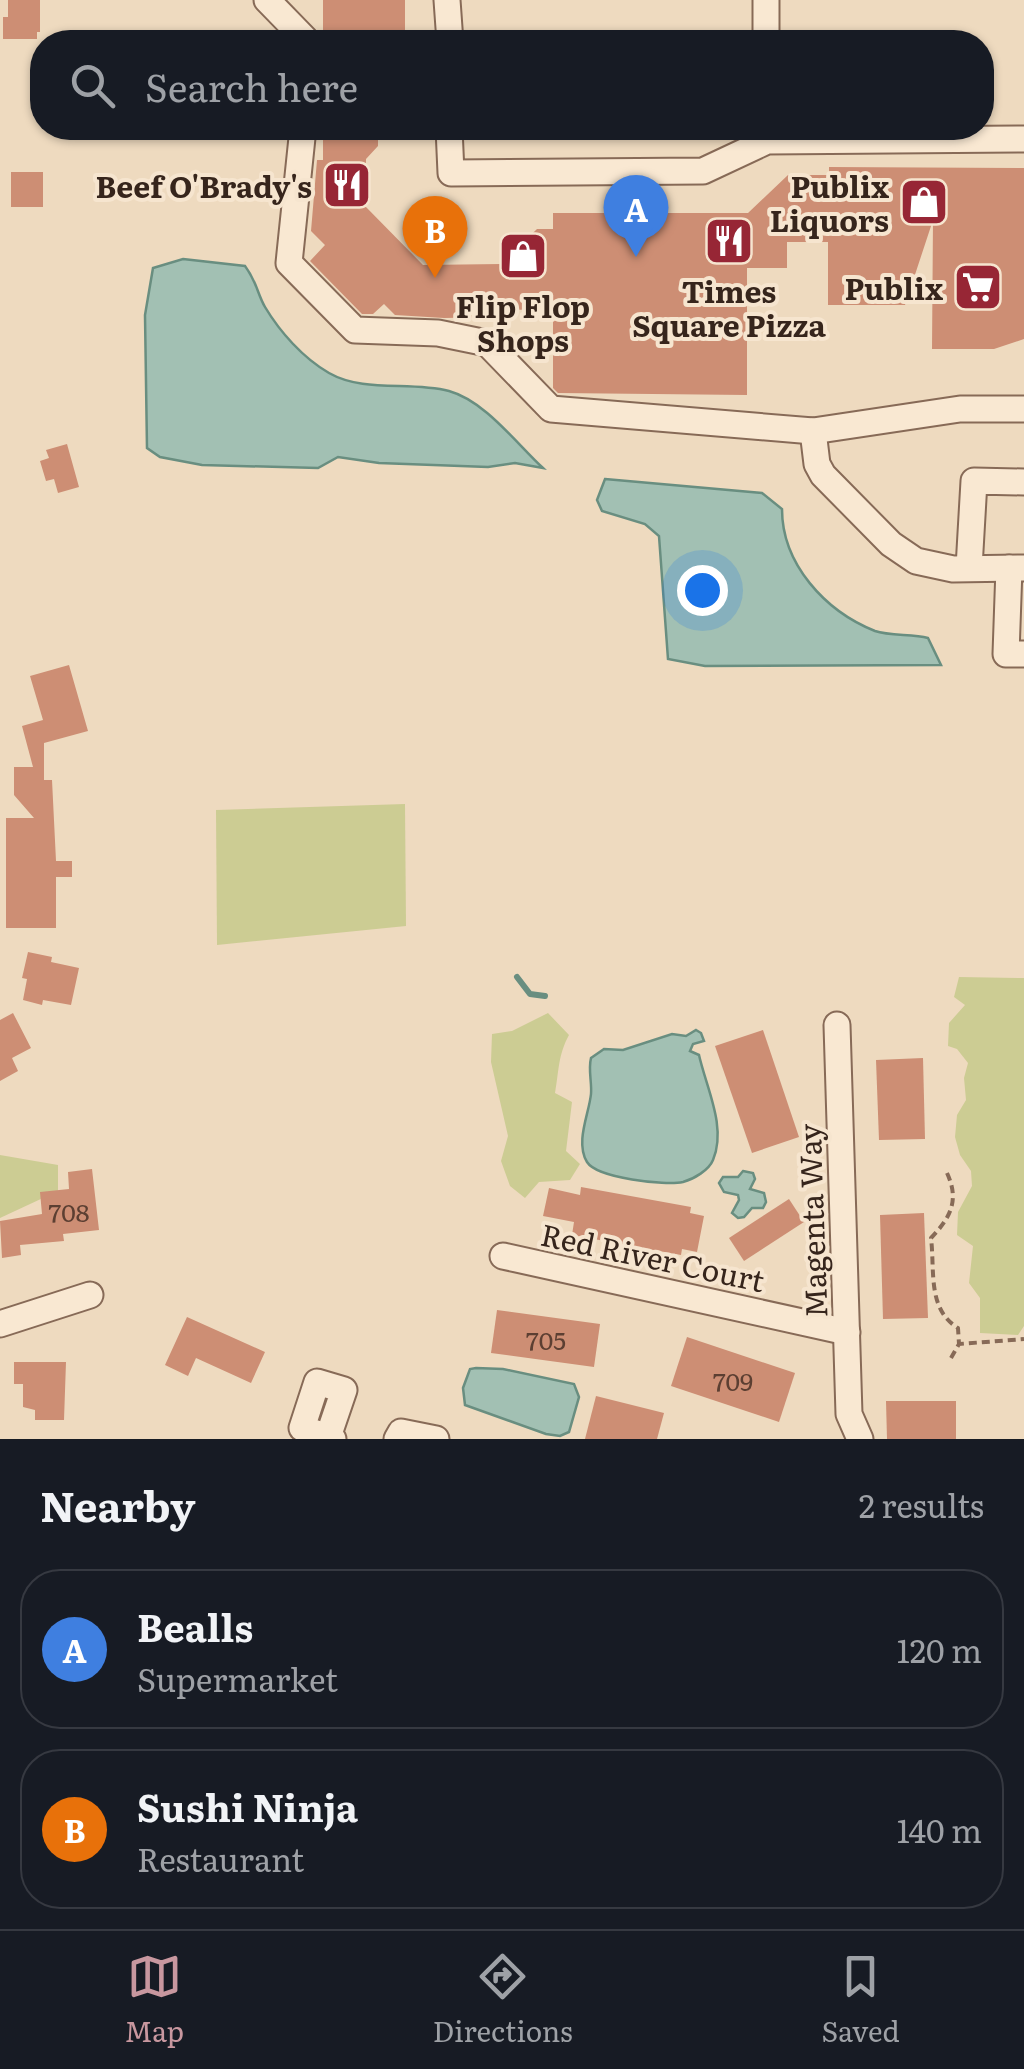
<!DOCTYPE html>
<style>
body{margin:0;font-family:Literata,serif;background:#242831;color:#f1f3f6}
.you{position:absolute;left:702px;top:590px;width:35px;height:35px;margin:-25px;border:8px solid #fff;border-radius:50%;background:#1a73e8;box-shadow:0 0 0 15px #1a73e833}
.badge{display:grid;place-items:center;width:65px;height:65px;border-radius:50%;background:#c8979f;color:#fff;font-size:32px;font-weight:700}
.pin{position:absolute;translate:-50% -82px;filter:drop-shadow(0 2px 5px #0008)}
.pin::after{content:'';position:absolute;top:52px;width:35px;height:30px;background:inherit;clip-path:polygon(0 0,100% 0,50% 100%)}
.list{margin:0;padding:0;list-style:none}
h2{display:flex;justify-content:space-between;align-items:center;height:130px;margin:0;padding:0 40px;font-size:42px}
h2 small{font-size:32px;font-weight:400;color:#9ea1a6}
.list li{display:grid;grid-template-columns:65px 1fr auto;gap:30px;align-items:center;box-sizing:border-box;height:160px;margin:0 20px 20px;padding:0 20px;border:2px solid #363941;border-radius:40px}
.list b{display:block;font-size:38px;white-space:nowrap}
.list p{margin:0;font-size:32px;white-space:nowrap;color:#9ea1a6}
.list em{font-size:32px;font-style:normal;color:#9ea1a6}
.icon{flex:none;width:55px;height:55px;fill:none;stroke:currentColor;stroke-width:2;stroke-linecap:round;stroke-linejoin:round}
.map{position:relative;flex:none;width:1024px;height:1439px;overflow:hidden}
.search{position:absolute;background:#171b24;box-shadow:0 2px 8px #0004;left:30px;right:30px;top:30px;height:110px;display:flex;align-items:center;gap:25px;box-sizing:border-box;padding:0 35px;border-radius:40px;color:#9ea1a6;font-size:38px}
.sheet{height:490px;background:#171b24}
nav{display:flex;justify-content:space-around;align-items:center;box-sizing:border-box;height:140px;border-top:2px solid #363941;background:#171b24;font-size:28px;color:#9ea1a6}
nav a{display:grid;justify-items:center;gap:5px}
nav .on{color:#c8979f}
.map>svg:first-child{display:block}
</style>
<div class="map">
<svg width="1024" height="1439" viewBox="0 0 1024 1439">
<rect width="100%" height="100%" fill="#eedabf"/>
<g fill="#cccc93">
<path d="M405,804L406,926L217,945L216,810Z"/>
<path d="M959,977L1024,978V1326L1018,1335L980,1333V1298L969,1283L973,1246L957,1235L958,1212L972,1186L971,1171L960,1155L955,1137L957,1115L966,1100L964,1078L968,1063L957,1049L948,1046L949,1023L965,1005L954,997Z"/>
<path d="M548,1013L569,1035C558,1055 559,1071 555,1093L572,1102L566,1151L580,1164L570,1180L539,1182L525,1198L510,1186L501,1161L508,1136L491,1062L492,1034L512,1031Z"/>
<path d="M0,1155L58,1165V1191L0,1218Z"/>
</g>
<g fill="#a2c0b3" stroke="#698e80" stroke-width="2.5">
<path d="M183,259L245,266C257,282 257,293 265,307C280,332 303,358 329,373C364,393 410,381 449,391C485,401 516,443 543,468L515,463L488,467L379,463L338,457L318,468L202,465L160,457L147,448L145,315L153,268Z"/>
<path d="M605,479L762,493L782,509C782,564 825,611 875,631C890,636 912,634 928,638L941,665L705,666L668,659L659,536L645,524L602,511L597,500Z"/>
<path d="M696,1030L701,1033L704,1041L693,1044L690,1051L699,1055C706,1087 727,1127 713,1160C709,1170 694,1179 683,1182C665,1186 597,1178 587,1162C575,1142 589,1114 591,1094C592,1082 588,1070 591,1058L604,1049L623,1050L672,1034L686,1036Z"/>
<path d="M743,1171L753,1173L755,1179L750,1189L764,1193L766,1202L763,1208H752L744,1217L738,1218L732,1213L739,1200L738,1195L724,1192L719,1183L723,1177H738Z"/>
<path d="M476,1368L503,1369L574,1384L579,1397L569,1432L560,1436L546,1434L465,1405L463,1388L470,1369Z"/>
</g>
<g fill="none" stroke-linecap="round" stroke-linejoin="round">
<path stroke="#698e80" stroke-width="6" d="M517,977L530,994L545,996"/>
</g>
<g fill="#cd8e74">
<path d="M8,0H40V32H37V39H3V17H8Z"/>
<path d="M323,0H405V30H396V42H323Z"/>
<path d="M323,128H378V146L366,159L365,206L423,265L501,264L537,229H553V213H748L788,175H829V167L1024,168V339L994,349H932L933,220L905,305H828V242H787V268H747V395L558,393L553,388V309L503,310V317L444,318L395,315L384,304L373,314H362L310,261L325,245L311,231L317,160H323Z"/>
<rect x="11" y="172" width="32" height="35"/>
<path d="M67,444L79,487L58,493L54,479L46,481L40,461L49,458L46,450Z"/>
<path d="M69,665L88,731L44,743V780H52L56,861H72V877H56V928H6V818H34L14,795V767H33L22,726L43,720L30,676Z"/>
<path d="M28,952L52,957L51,962L79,968L71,1005L43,1000L42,1005L23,1000L27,979L22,978Z"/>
<path d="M13,1013L31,1048L12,1058L18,1071L0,1081V1020Z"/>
<path d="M763,1030L799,1137L752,1153L715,1046Z"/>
<path d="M923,1058L925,1139L879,1140L876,1060Z"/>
<path d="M92,1169L99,1230L63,1234L64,1241L20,1245L21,1255L2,1258L0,1221L42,1214L40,1192L69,1189L68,1172Z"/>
<path d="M581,1187L691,1207L690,1213L704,1216L697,1252L682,1249L681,1255L572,1235L574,1222L543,1216L549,1188L580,1195Z"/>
<path d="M789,1199L804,1222L744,1261L729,1238Z"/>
<path d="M924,1213L928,1318L883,1319L880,1215Z"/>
<path d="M497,1310L600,1324L594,1367L491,1353Z"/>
<path d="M187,1317L265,1352L251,1383L196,1358L188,1376L165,1365Z"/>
<path d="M687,1337L795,1373L779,1422L671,1386Z"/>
<path d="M14,1362H66L64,1420H35V1410L23,1407V1384H14Z"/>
<path d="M596,1396L664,1413L657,1439H585Z"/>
<path d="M886,1401H956V1439H887Z"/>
</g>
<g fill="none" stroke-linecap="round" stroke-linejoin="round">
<g stroke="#876a57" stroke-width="29">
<g id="minor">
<path d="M267,0L305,39V42"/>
<path d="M447,0L450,42"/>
<path d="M766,0V42"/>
<path d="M303,128L289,263L355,330L438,333L487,343L551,409L813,431L960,409H1024"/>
<path d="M449,128L451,173L703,171L767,141L1024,139"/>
<path d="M813,431L817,464L823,475L891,544L916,561L953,569L1024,568"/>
<path d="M969,568L974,481L1024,482"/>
<path d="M1009,568L1006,654H1024"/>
<path d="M837,1025L849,1414L860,1439"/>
<path d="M503,1256L847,1332"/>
<path d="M0,1324L90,1295"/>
<path d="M328,1437L344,1390L317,1382L302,1428L333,1439"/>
<path d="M397,1439L401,1432L436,1439"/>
</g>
</g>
<g stroke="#876a57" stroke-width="4" stroke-dasharray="8 5" stroke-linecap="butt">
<path d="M947,1173C960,1201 950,1218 931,1238C935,1271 927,1309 958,1328L959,1344"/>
<path d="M951,1358L959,1344L1024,1339"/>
</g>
<use href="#minor" stroke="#f9e8d2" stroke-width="25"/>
</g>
<defs>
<g id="restaurant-square" transform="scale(2.5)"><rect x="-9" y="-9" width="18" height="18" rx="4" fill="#972635" stroke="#f6e5cf"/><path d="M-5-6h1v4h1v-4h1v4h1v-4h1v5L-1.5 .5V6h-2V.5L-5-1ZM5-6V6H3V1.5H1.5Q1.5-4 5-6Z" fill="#fff"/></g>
<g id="shop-square" transform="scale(2.5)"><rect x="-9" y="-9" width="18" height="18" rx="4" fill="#972635" stroke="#f6e5cf"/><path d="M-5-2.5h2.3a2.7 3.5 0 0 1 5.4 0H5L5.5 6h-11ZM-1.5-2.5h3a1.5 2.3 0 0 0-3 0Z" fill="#fff"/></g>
<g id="supermarket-square" transform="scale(2.5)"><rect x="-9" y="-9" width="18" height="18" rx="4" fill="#972635" stroke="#f6e5cf"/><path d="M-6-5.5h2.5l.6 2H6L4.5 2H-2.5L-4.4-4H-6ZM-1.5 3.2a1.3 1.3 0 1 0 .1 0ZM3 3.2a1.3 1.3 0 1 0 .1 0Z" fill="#fff"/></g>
</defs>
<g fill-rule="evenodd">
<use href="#restaurant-square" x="347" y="185"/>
<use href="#shop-square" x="924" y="202"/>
<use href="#restaurant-square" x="729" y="241"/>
<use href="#shop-square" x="523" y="256"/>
<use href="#supermarket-square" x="978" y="287"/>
</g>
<g text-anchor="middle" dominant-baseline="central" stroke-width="8" stroke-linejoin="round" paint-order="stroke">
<g font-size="25" fill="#5c3f32">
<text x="69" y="1211">708</text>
<text x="546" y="1339">705</text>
<text x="733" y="1380">709</text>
</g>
<g font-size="30" font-weight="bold" fill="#36251c" stroke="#f6e5cf" text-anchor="end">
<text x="312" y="185">Beef O'Brady's</text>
<text x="889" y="185">Publix<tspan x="889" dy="34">Liquors</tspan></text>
<text x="943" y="287">Publix</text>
<text x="729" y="290" text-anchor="middle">Times<tspan x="729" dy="34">Square Pizza</tspan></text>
<text x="523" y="305" text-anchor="middle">Flip Flop<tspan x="523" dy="34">Shops</tspan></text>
</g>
<g font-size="30" fill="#36251c" stroke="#f6e5cf">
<text transform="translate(811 1221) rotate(-92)">Magenta Way</text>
<text transform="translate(653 1256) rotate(12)">Red River Court</text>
</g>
</g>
</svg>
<div class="you"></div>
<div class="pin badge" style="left:636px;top:257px;background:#3f7fe0">A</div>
<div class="pin badge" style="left:435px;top:278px;background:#e8710a">B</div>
<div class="search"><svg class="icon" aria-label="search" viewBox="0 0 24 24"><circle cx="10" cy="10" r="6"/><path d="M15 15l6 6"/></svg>Search here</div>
</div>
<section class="sheet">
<h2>Nearby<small>2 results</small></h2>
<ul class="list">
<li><span class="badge" style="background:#3f7fe0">A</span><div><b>Bealls</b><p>Supermarket</p></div><em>120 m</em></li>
<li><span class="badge" style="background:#e8710a">B</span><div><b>Sushi Ninja</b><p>Restaurant</p></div><em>140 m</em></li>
</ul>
</section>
<nav>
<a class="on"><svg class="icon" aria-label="map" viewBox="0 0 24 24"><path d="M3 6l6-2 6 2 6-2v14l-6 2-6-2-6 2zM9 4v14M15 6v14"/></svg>Map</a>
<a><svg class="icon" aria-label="directions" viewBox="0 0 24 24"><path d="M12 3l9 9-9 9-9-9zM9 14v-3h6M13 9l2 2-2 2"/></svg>Directions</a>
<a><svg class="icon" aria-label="saved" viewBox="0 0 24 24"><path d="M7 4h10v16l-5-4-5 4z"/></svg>Saved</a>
</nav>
